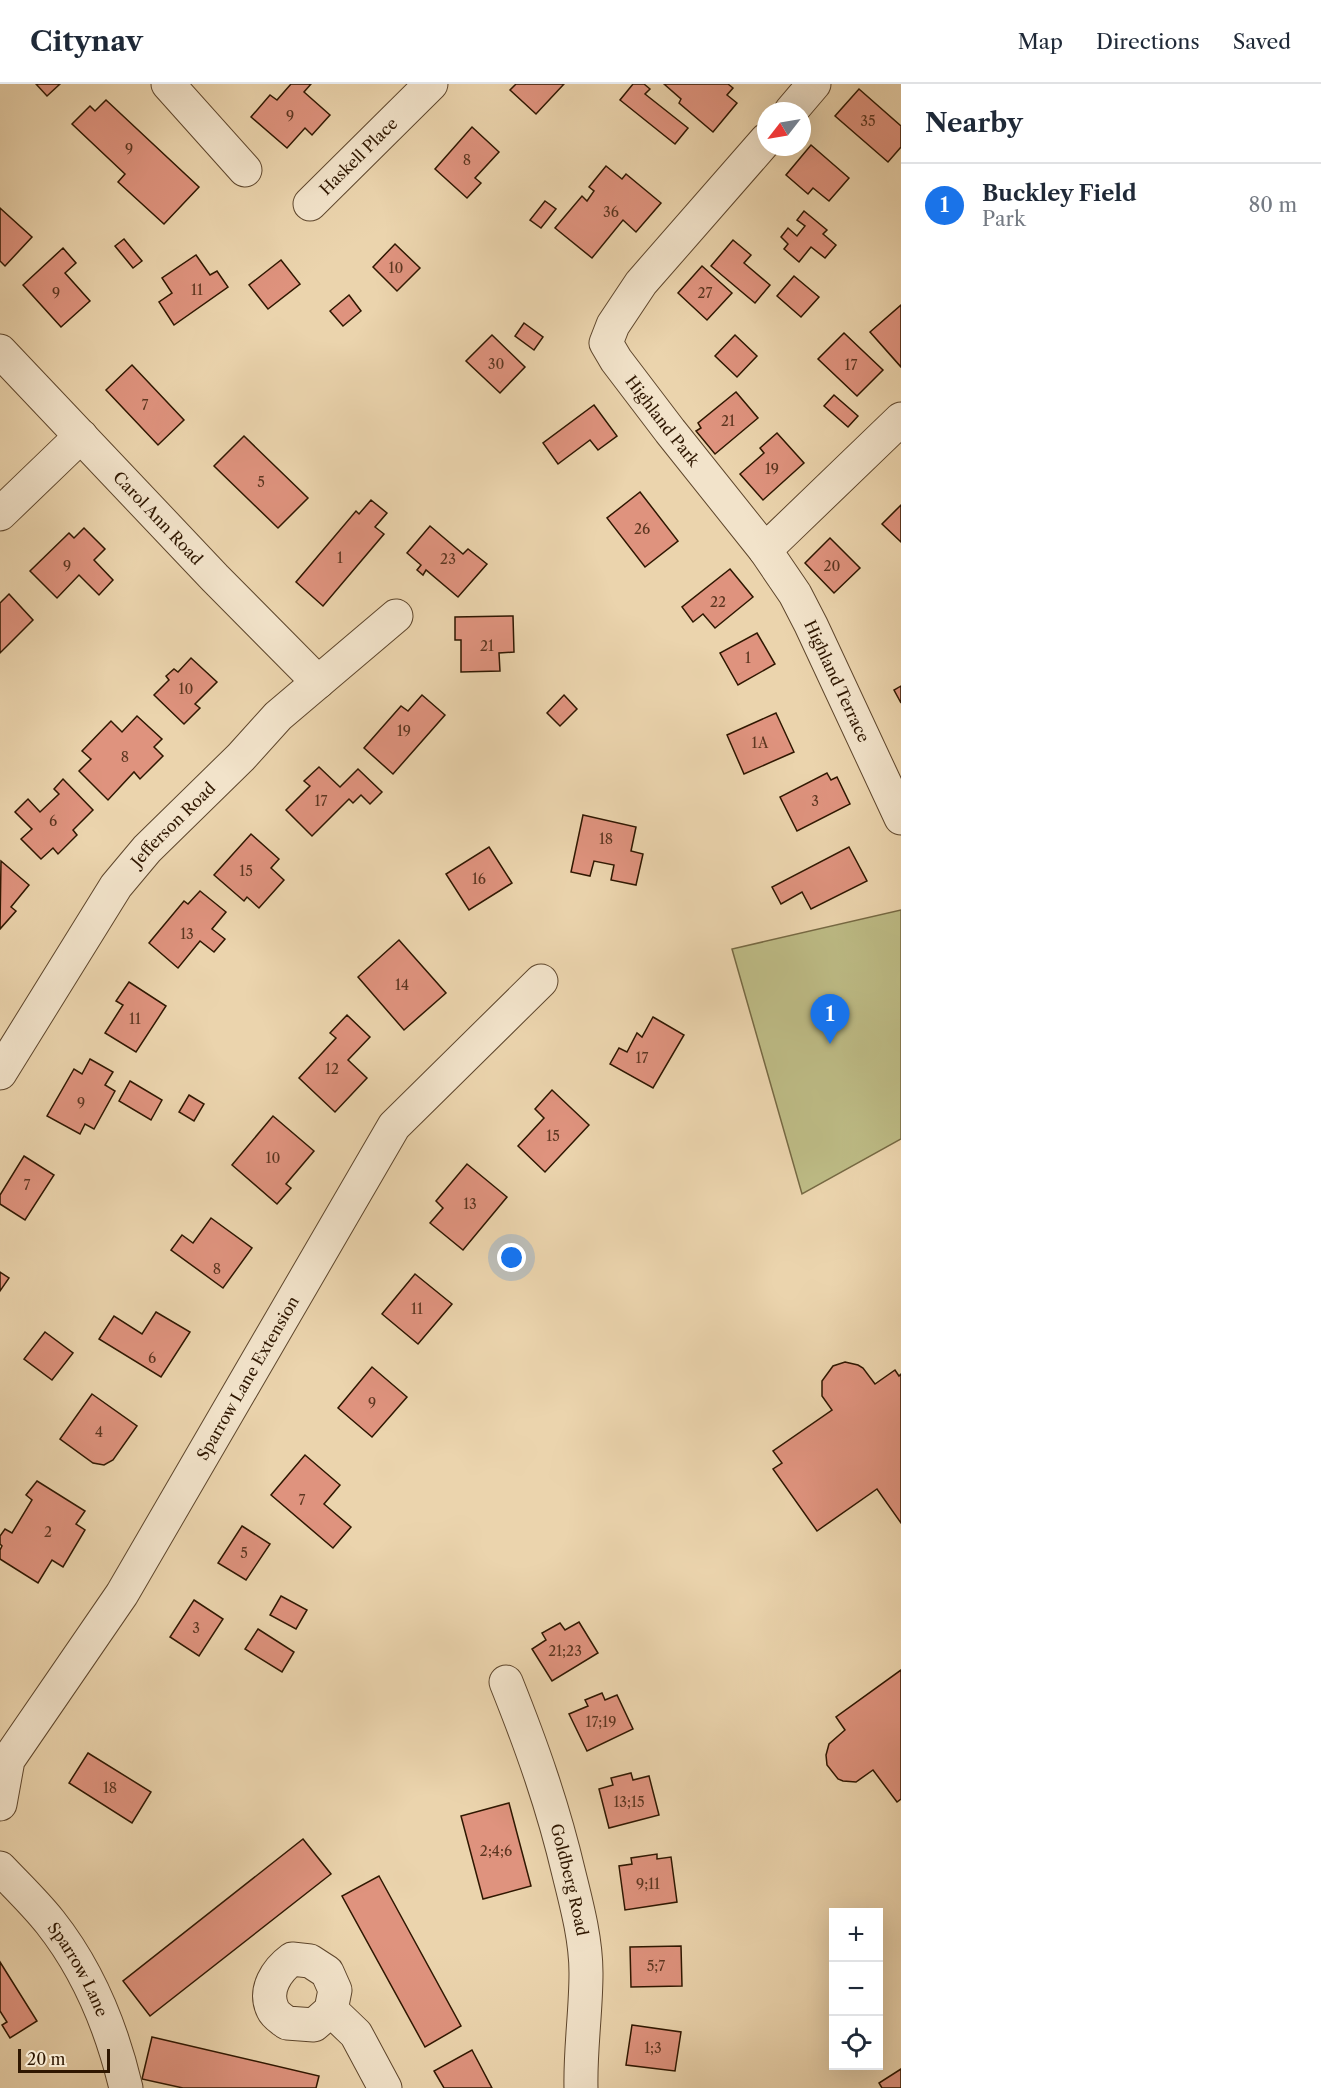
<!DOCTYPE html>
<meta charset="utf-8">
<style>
body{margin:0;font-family:"Libre Caslon Text",serif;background:#f6f6f7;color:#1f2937}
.controls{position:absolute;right:18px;bottom:18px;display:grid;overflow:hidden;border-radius:0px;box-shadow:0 6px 24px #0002}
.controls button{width:54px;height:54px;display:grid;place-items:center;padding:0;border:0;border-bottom:2px solid #e0e1e3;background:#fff;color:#1f2937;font:30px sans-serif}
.compass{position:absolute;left:757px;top:18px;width:54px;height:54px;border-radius:50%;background:#fff;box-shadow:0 6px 24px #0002;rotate:239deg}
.scale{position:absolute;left:18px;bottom:15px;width:92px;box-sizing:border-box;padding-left:6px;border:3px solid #2f1701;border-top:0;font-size:16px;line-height:21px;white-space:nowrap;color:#2f1701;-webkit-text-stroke:4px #f2e3ca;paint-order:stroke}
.you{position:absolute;left:512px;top:1174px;width:21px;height:21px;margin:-15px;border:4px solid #fff;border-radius:50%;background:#1a73e8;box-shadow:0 0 0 9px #1a73e833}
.badge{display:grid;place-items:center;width:39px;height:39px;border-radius:50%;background:#1a73e8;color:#fff;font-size:20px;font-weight:700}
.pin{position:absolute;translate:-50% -50px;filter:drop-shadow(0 2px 3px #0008)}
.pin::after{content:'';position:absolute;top:32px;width:21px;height:18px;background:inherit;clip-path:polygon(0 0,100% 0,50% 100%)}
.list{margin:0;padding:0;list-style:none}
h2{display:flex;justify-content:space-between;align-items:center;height:78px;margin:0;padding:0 24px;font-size:26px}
h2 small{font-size:20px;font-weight:400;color:#747a83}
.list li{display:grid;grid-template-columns:39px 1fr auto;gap:18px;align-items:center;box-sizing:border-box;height:84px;padding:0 24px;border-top:2px solid #e0e1e3}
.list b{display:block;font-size:22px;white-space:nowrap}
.list p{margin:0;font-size:20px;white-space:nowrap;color:#747a83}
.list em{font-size:20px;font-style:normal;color:#747a83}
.icon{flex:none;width:33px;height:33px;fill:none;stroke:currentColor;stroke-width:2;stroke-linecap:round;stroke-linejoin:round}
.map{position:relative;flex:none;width:901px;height:2004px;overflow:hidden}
header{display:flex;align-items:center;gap:36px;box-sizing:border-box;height:84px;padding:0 30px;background:#fff;border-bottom:2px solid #e0e1e3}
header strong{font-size:28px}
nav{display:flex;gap:33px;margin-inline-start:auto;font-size:21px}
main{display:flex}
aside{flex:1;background:#fff}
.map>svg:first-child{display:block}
</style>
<header>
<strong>Citynav</strong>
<nav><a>Map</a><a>Directions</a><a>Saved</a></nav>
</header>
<main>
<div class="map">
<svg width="901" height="2004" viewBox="0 0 901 2004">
<rect width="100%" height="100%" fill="#ebd4ad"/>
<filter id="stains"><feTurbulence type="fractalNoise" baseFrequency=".00333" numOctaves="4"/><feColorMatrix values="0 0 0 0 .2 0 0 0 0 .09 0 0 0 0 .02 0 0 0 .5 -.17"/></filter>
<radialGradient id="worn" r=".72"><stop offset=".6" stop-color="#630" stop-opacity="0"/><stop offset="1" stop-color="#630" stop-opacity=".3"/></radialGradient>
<path fill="#bdbb85" stroke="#766943" stroke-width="1.5" d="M901,826V1055L802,1110L732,865Z"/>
<g fill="#df937e" stroke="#2f1701" stroke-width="1.5">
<path d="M36,0H60L47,12Z"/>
<path d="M291,0H311L304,8L330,31L312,51L305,44L287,64L251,33L270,11L277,16Z"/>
<path d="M516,0H564L536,30L510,6Z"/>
<path d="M633,0H644L650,5L645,10L688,44L675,60L620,16Z"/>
<path d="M664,0H728L733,4L727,11L737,19L713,48L679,19L681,15Z"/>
<path d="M859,5L901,42V63L888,78L835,32Z"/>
<path d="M106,16L199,103L164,140L118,98L125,90L72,40L90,22L95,27Z"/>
<path d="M472,43L499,68L475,94L481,99L467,114L435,85Z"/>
<path d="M811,61L849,94L829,117L813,104L808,110L786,91Z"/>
<path d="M606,82L622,95L626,90L661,119L636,148L623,136L592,174L555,144L582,112L587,117L594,107L589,103Z"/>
<path d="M545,117L556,125L541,144L530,136Z"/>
<path d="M0,124L32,153L5,182L0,177Z"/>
<path d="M804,127L827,146L823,150L836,161L825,174L811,163L799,178L784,165L788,160L781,153L788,144L797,152L805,142L797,136Z"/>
<path d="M124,155L142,177L133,184L115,162Z"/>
<path d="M733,156L751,171L744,179L770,201L755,219L711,182Z"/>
<path d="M395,160L420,184L397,207L373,183Z"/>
<path d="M63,164L76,179L65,189L90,217L61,243L23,201Z"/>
<path d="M196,171L210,191L217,187L228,203L174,241L159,218L172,209L162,194Z"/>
<path d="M281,176L300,200L268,225L249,201Z"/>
<path d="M702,182L732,209L707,236L678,209Z"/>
<path d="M794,192L819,213L801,233L777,212Z"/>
<path d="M349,211L361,227L343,242L330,227Z"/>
<path d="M901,221V283L870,248Z"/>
<path d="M524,239L543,253L534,266L515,252Z"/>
<path d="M844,249L883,286L857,312L818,275Z"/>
<path d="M492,251L525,283L500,309L466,277Z"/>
<path d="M735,251L757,272L737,293L715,272Z"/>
<path d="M132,281L184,336L158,361L106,306Z"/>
<path d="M736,308L758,334L715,370L696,347L701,344L698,339Z"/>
<path d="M834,311L858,332L848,343L824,322Z"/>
<path d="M594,321L617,352L598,366L590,356L558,380L543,359Z"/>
<path d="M777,349L804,379L763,416L740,390L764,369L760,364Z"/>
<path d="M244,352L308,414L278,444L214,382Z"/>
<path d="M640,408L678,457L645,483L607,434Z"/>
<path d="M371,416L387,429L375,443L384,450L323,522L296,498L356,427L359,430Z"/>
<path d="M901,421V458L882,440Z"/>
<path d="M430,442L463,470L468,465L487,480L458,513L426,486L423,491L417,486L421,481L407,469Z"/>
<path d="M84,444L105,465L94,476L113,496L99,511L79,491L57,514L30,487L69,449L74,454Z"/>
<path d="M830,454L860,484L834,509L805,479Z"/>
<path d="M730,485L753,513L715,544L703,530L693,538L682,523Z"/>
<path d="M9,510L33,536L0,569V519Z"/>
<path d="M513,532L514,568L499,569L500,587L461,588V556H455V533Z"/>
<path d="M757,549L775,580L738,601L720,569Z"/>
<path d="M191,574L217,598L195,620L200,624L184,640L154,611L169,596L166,592L174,585L178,588Z"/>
<path d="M901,602V619L894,606Z"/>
<path d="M422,611L445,631L393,690L364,664L401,622L408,627Z"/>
<path d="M564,611L577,625L560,642L547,629Z"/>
<path d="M776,629L794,668L744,690L727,651Z"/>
<path d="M137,632L162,655L154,663L163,672L140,695L134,688L108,716L79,687L91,675L82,667L111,637L122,648Z"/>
<path d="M319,683L340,703L358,685L382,708L370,720L361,711L353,719L349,715L312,752L286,726L310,702L304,697Z"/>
<path d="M827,689L831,696L837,693L850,720L797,747L780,713Z"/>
<path d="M63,695L93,726L73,746L77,751L58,770L53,764L41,775L21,755L32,745L15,728L28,715L40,728L59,710L54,705Z"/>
<path d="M583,731L636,743L631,767L643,770L636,801L611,796L614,781L594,777L590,792L571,788Z"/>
<path d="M251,750L279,775L271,784L284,796L259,824L247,813L244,817L214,791Z"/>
<path d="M489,763L512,799L469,826L446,790Z"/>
<path d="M849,763L867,797L811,825L802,808L781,820L772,803Z"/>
<path d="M1,777L29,801L11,823L16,827L0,845Z"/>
<path d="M200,807L226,828L212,845L225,855L214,868L200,857L178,884L149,859L184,817L188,820Z"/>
<path d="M399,856L446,909L404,946L358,893Z"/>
<path d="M129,898L166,922L136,968L105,949L123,921L116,917Z"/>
<path d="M347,931L370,953L348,976L367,994L335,1028L299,994L336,954L330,949Z"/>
<path d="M653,933L684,951L653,1004L610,980L619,964L627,968L637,949L642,953Z"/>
<path d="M90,975L113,988L105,1001L115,1007L94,1045L85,1040L80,1050L47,1032L74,985L82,990Z"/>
<path d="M130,997L162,1016L151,1036L119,1017Z"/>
<path d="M552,1006L589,1041L545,1088L518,1062L544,1034L535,1025Z"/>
<path d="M189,1011L204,1020L194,1037L179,1028Z"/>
<path d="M273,1032L314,1067L286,1100L291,1104L277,1120L232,1081Z"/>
<path d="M24,1072L54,1091L25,1136L0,1120V1111Z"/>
<path d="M467,1080L507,1113L463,1166L430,1139L443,1124L436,1117Z"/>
<path d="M211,1134L252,1164L223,1204L171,1166L182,1151L193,1159Z"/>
<path d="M0,1188L9,1194L0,1207Z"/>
<path d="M415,1190L452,1220L418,1260L382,1230Z"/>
<path d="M156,1228L190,1248L161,1293L99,1255L114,1232L142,1250Z"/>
<path d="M45,1248L73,1269L52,1296L24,1275Z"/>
<path d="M845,1278L858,1281L863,1284L875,1300L895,1286L899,1292L901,1290V1439L877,1405L817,1447L773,1385L782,1379L773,1367L832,1326L822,1312V1297L833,1282Z"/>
<path d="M372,1283L407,1313L372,1353L338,1324Z"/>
<path d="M92,1310L137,1342L113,1376L104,1381L93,1379L60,1355Z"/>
<path d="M305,1371L340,1401L324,1420L351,1443L333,1464L271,1411Z"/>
<path d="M37,1397L85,1427L76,1440L85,1446L63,1483L52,1476L38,1499L0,1475V1466L2,1462L0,1460V1452L5,1445L12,1449L32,1416L26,1411Z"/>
<path d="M242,1442L270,1460L246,1496L218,1479Z"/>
<path d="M281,1512L307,1526L296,1545L270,1531Z"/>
<path d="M194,1516L223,1535L199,1572L170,1553Z"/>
<path d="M579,1538L598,1569L552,1597L532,1565L546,1556L542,1549L560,1539L565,1546Z"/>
<path d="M258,1545L294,1568L282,1588L245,1565Z"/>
<path d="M901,1586V1715L897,1718L873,1686L856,1698L843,1697L838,1695L827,1681L826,1671L829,1660L845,1646L836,1633Z"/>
<path d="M602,1609L605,1616L617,1611L633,1645L587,1667L569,1630L588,1622L585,1616Z"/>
<path d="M88,1669L151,1708L132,1739L69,1699Z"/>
<path d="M631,1689L633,1696L649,1692L659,1731L609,1744L599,1705L613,1701L611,1694Z"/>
<path d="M509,1719L531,1802L483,1815L461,1732Z"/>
<path d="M303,1755L331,1790L150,1932L123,1897Z"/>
<path d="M657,1770V1775L671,1773L677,1818L625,1826L619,1782L632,1780L631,1774Z"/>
<path d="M379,1792L461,1942L425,1963L342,1812Z"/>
<path d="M681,1862L682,1902L631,1903L630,1863Z"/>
<path d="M0,1878L37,1937L10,1954L2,1941L7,1938L0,1927Z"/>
<path d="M632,1941L681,1948L675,1987L626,1981Z"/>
<path d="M152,1953L319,1992L316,2004H183L142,1995Z"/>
<path d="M472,1966L492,2004H444L434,1987Z"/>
<path d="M901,1985V2004H882L879,1999Z"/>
</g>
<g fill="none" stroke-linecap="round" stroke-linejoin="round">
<g stroke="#5e462c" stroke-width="35">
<g id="street">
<path d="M168,0L245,86"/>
<path d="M791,27L814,0"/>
<path id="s1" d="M766,56L641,199L613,241L606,259L616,276L670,347L765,466L901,335"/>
<path id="s2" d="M310,120L431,0"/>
<path id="s3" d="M0,267L215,494L318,598"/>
<path d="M0,430L81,352"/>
<path id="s4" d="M765,466L795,510L811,541L901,734"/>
<path id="s5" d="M0,989L116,802L147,765L241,673L278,632L396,532"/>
<path id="s6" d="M506,1598C532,1663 553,1722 569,1790C577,1822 586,1856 586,1889C586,1928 580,1966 581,2004"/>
<path id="s7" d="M0,1720L8,1676L122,1510L394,1042L541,897"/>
<path id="s8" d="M0,1784C17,1802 35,1819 50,1838C88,1886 112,1945 126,2004"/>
<path d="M292,1875L310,1877L327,1888L335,1906L331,1926L314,1941L287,1939C283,1936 275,1931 273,1926C263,1906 277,1886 292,1875Z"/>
<path d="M331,1926L356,1950L385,2004"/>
</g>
</g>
<use href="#street" stroke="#f2e3ca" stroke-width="33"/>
</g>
<g text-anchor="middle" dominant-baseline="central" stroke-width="4.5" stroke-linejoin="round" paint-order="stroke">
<g font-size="14" fill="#5b3620">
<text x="290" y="32">9</text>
<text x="868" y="37">35</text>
<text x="129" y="65">9</text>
<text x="467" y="76">8</text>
<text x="611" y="128">36</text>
<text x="396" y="184">10</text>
<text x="197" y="206">11</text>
<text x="56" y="209">9</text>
<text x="705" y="209">27</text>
<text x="496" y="280">30</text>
<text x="851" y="281">17</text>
<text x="145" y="321">7</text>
<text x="728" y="337">21</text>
<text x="772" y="385">19</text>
<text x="261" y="398">5</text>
<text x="642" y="445">26</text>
<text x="340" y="474">1</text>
<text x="448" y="475">23</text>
<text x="67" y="482">9</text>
<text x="832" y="482">20</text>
<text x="718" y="518">22</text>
<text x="487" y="562">21</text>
<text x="748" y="574">1</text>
<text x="186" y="605">10</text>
<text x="404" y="647">19</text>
<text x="760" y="659">1A</text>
<text x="125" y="673">8</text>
<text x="321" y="717">17</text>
<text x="815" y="717">3</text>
<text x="53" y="737">6</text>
<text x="606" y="755">18</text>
<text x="246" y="787">15</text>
<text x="479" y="795">16</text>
<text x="187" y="850">13</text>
<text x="402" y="901">14</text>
<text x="135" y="935">11</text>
<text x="642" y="974">17</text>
<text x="332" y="985">12</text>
<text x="81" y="1019">9</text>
<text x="553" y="1052">15</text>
<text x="273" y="1074">10</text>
<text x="27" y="1101">7</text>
<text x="470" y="1120">13</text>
<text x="217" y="1185">8</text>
<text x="417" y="1225">11</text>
<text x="152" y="1274">6</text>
<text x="372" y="1319">9</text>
<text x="99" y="1348">4</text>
<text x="302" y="1416">7</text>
<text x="48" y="1448">2</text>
<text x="244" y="1469">5</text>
<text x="196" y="1544">3</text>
<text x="565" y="1567">21;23</text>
<text x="601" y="1638">17;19</text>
<text x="110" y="1704">18</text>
<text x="629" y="1718">13;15</text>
<text x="496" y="1767">2;4;6</text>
<text x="648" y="1800">9;11</text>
<text x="656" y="1882">5;7</text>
<text x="653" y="1964">1;3</text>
</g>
<g font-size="16" fill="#2f1701" stroke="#f2e3ca">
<text stroke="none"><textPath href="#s2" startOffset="68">Haskell Place</textPath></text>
<text stroke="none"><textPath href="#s1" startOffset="356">Highland Park</textPath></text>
<text stroke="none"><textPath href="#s3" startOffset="230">Carol Ann Road</textPath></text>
<text stroke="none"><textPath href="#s4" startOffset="150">Highland Terrace</textPath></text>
<text stroke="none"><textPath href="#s5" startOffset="304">Jefferson Road</textPath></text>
<text stroke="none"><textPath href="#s7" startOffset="496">Sparrow Lane Extension</textPath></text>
<text stroke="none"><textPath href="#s6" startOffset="208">Goldberg Road</textPath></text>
<text stroke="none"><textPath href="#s8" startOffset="129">Sparrow Lane</textPath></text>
</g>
</g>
<rect width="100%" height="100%" filter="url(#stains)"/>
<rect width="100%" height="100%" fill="url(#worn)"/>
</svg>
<div class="controls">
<button>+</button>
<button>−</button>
<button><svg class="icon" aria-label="locate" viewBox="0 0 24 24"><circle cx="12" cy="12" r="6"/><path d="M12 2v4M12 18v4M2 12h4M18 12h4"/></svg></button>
</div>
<svg class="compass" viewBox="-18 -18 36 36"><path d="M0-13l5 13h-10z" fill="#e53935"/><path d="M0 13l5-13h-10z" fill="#747a83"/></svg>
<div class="scale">20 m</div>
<div class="you"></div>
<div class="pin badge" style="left:830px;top:960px">1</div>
</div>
<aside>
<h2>Nearby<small></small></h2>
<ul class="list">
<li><span class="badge">1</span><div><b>Buckley Field</b><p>Park</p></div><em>80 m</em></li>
</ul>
</aside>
</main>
